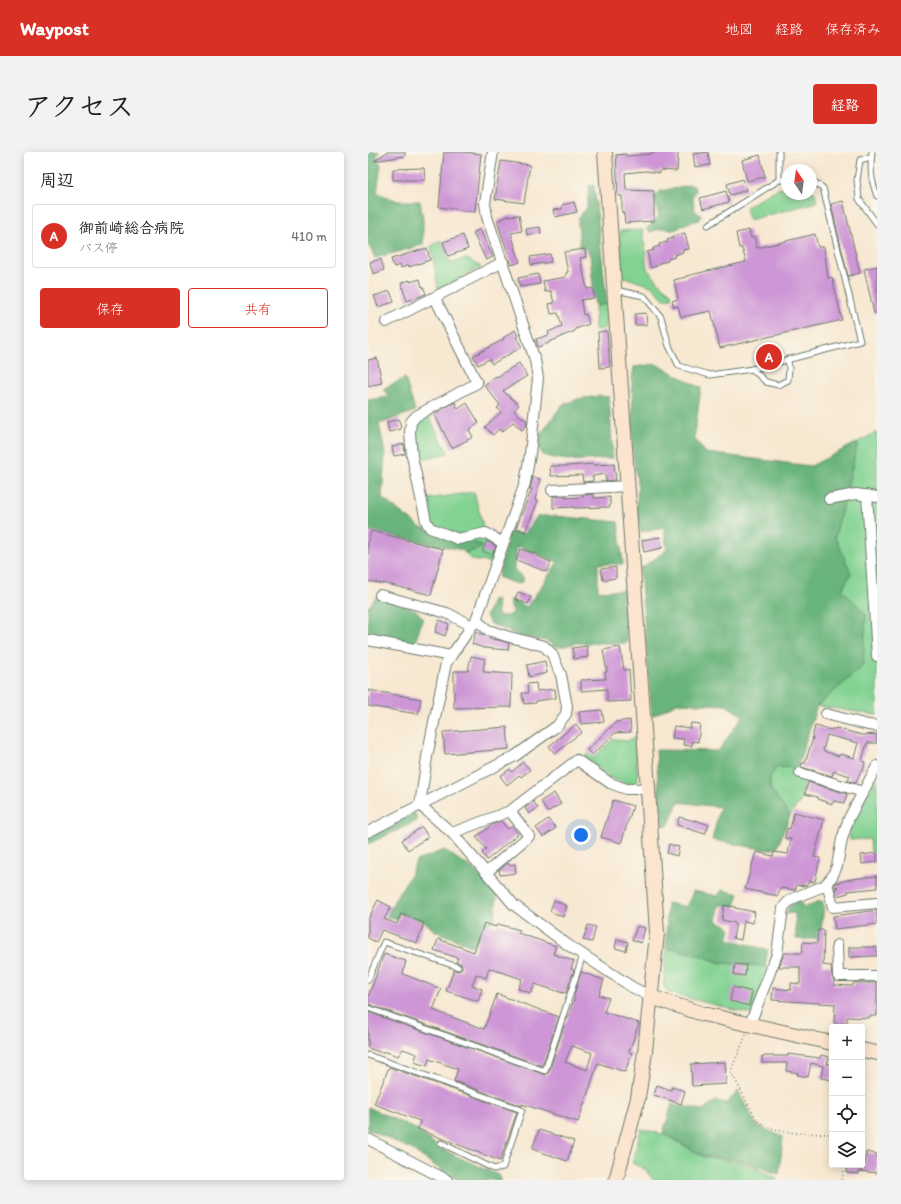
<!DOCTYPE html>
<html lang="ja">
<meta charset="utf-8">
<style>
body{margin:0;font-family:Itim,"Klee One",sans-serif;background:#f2f2f2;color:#222}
.controls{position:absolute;right:12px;bottom:12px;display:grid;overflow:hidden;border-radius:4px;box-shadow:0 2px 10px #0003}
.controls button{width:36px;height:36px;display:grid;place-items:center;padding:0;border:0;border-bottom:1px solid #e0e0e0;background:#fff;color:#222;font:20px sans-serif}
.compass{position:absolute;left:413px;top:12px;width:36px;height:36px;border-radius:50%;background:#fff;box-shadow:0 2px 10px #0003;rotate:347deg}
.you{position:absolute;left:213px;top:683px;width:14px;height:14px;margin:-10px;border:3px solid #fff;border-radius:50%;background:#1a73e8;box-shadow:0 0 0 6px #1a73e833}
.badge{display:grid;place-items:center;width:26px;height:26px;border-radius:50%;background:#d93025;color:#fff;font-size:13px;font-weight:700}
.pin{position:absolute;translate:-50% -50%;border:2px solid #fff;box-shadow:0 1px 4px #0006}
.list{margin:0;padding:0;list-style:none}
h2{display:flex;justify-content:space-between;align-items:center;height:52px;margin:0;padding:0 16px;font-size:17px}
h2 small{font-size:13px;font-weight:400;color:#767676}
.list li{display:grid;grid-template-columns:26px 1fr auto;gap:12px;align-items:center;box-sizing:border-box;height:64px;margin:0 8px 8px;padding:0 8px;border:1px solid #e0e0e0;border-radius:4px}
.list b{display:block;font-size:15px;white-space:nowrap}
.list p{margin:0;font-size:13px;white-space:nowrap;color:#767676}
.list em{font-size:13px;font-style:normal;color:#767676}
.actions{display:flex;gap:8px;padding:12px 16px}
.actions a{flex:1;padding:9px 0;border:1px solid #d93025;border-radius:4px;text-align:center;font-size:14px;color:#d93025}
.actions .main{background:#d93025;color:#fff}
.icon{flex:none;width:22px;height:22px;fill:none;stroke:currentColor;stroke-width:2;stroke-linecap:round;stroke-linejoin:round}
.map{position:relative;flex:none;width:509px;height:1028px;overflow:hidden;border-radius:4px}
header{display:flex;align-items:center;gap:24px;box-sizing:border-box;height:56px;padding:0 20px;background:#d93025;color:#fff}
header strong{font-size:19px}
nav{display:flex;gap:22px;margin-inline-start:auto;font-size:14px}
.intro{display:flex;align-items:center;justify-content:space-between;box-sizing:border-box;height:96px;padding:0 24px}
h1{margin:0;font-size:28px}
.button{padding:10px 18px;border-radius:4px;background:#d93025;color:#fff;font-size:14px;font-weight:700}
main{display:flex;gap:24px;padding:0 24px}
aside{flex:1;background:#fff;border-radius:4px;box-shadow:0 2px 10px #0003}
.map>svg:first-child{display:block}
</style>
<header>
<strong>Waypost</strong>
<nav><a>地図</a><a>経路</a><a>保存済み</a></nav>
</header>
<div class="intro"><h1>アクセス</h1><a class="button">経路</a></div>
<main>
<aside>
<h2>周辺<small></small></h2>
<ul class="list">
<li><span class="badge">A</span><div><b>御前崎総合病院</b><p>バス停</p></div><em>410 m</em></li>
</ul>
<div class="actions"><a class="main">保存</a><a>共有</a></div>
</aside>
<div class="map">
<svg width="509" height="1028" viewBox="0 0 509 1028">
<rect width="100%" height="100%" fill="#fbf7ec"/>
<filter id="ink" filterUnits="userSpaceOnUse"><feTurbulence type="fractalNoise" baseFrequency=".025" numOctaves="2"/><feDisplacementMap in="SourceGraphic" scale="8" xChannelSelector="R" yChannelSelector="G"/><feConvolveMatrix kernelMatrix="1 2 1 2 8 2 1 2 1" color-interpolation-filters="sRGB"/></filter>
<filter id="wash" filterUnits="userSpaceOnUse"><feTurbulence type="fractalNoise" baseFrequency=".012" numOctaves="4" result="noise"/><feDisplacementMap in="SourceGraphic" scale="16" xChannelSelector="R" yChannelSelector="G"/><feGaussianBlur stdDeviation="0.9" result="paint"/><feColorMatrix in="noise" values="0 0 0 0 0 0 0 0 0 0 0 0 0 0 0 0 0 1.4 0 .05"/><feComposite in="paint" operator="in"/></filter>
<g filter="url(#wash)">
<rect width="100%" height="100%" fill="#f7e8d1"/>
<g fill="#82d292" stroke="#508863">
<path d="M419,36V42H443V38L447,41L449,50L381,68L378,55L409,37Z"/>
<path d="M275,78L279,117L295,135L303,141L304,146L296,147L283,134L253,124L252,79Z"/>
<path d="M73,88L82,110L99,107L113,115L73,137L70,136L63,94Z"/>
<path d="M239,151L238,176L227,178V155Z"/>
<path d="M59,261L80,301L45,309L42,281L48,264Z"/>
<path d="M509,280V563L449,554L495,514L498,462L474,438L483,421L467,385L490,290Z"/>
<path d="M106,340L115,374L113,379L89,383L63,372L57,351L61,347Z"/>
<path d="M119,384L132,391L125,411L104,408L97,401L111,397L112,392L89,387Z"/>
<path d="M267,585L270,632L255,631L242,626L216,606L219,601L225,606L245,587L259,589Z"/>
<path d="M409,615L429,616L431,623L437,626L432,650L426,657L422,664L402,636V625Z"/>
<path d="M509,626V700H503L502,687L482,688L481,675Z"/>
<path d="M298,796L325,801L353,811L397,814L403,816L386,863L301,841L296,835Z"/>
<path d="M273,977L295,982L336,1005L370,1010L403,1023L410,1028H285L277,1017L264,1011Z"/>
</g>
<g fill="#69b47c" stroke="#447858">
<path d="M0,0H11L8,4L13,13L9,41L30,49H52L55,67V93L7,106L0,92Z"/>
<path d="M226,33L239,152L227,154L222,103L218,96H212L210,71L211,65L219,56L221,34Z"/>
<path d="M322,33L326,34L328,39L324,45L327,59L333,63L331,68L317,72L309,77L303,78L295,76L282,80L278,77L291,64L286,45L293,39Z"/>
<path d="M288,212L333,236L326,286L338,301L443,314L490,290L467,385L483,421L474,438L498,462L495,514L449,554L429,616L409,615L402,625V636L422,664L409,696L400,698L344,688L352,655L310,650L300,674L293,673L288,598L350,599L375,564L358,553L309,551L284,564L272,417L299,398L296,375L273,380L268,358L270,335L265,303L264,227L266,215Z"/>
<path d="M37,226L47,259L11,272L17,301L14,346L52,375L97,389L114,393L113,396L97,401L94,398L0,379V248L21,245L15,237Z"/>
<path d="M231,244L241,245L245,306C222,308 198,311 175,303L168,289L194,253L210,247Z"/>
<path d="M169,364H187L250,370L255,412H230V439L258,438L259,491H208L193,495L186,494L179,489L151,484L121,471L118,463L126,447L129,449L130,464H139L146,460L142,454V447L159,455L190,410L149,394L146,417L156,427L152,432L143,430L130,425L141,380L157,382Z"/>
<path d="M8,444L48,458L55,466L46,494L0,484V454H2Z"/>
<path d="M47,661L49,669L0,692V685L15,676Z"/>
<path d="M76,698L105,717L129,744L127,765L104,794L67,779L57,770L31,761L29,768L19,765L28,745L42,724L48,709Z"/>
<path d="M354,738L371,742L367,754L351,753L349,769L362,775L360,787L400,798L397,814L353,811L325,801L298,796L299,751L319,755L325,739L350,744Z"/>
<path d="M432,748L435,755L452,749H454L456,753L452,787H428L427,761L418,762L421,754Z"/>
<path d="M370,939L388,973L415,985L411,1022L369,1008L336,1004L295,981L304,952L335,958L348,949L359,951Z"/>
<path d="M0,955L47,977L73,997L130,1023L133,1028H91L79,1022L43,997L0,977Z"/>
</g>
<g id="blocks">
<g fill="#ce96d6" fill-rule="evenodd">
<path d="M19,0H37V4L6,9Z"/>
<path d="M76,0H96L113,2L107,60L71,55Z"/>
<path d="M284,0H310L309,19L292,18V21L278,19L257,21L258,38L286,39V69L257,71L256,61H254V44H250L248,3L258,2V4L283,2Z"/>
<path d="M340,0L342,13L327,15L325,2Z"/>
<path d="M392,3L397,25L379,29L374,8Z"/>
<path d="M133,9L162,13L156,51L127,47Z"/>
<path d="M56,16L57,28H25V17Z"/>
<path d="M375,27L379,38L362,43L359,32Z"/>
<path d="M358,39L361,50L335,57L332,46Z"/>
<path d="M475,49L492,121L480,124L463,52Z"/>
<path d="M206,50L209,60L187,65L185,58L194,57V53Z"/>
<path d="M151,63L154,79L143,81L152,110L144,113L129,69L140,64Z"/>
<path d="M172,75L173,81L159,83L158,77Z"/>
<path d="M112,77L125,105L118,108L105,81Z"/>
<path d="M381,78L383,86L386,85L389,96L447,82L450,95H456L460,126L464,125L474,168L352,196L343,159L313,165L310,154L306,155L304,149L310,147L306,128L318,125V124L378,110L374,96H371L368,81Z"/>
<path d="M317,81L321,97L314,98L315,100L306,103L307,105L300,107V109L291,111V113L283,116L279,100L286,98L285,96L292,94L291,92L300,90L299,88L305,86V84Z"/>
<path d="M95,83L100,97L80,104L75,90Z"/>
<path d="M59,96L62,108L41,115V113L33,116L32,113L26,115L23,107Z"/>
<path d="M217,97L218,105L212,106L219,137L225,136L226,146L213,148L215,163L218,162L221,172L207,177V179L194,184V185L181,190V191L170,195L168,187L181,183L180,180L194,174L190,161L183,162L181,152L186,151L183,139L177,140L175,129L198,125V121L200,120L196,100Z"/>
<path d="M182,102L183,110L163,113L162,105Z"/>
<path d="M13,107L16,118L5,122L2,110Z"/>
<path d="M509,114V161H506L496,117Z"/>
<path d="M170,122L172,132L152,135L150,126Z"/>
<path d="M52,127L54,135L55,134L58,142L39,149L33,131L42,128V130Z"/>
<path d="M22,139L26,150L10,155L6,144Z"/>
<path d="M278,161L279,173H267V162Z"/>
<path d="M147,178L150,184L148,185L154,195L124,212L121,207L110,213L105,204L136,187L135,186Z"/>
<path d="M239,179L242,215L232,216L230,180Z"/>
<path d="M9,206L14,231L0,234V208Z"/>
<path d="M151,211L159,224L135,239L151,253L146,259L159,269V273L154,278L145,270L134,280L131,277L125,283L117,275L133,260L129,256L132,253L116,233L128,224L129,225Z"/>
<path d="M87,250L90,257L99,251L111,271L101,278L105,285L84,296L66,262Z"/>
<path d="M31,267L33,277L21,280L19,270Z"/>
<path d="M36,292L37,302L26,304L24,295Z"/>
<path d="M225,312V313L246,312L248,328L238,329L237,322L225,324V329L215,330L214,323L183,324L182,314H199Z"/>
<path d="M165,325L172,327L167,348L170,349L157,380L148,376L164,337H162Z"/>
<path d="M226,342V346L242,345V355L206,356V355L185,356V344H197V346L215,345V343Z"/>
<path d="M3,379L75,397L63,443L15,431V432L0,429V389Z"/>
<path d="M292,385L294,396L276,400L274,388Z"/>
<path d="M119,389L128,394L124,403L114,399Z"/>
<path d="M152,397L169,402V404L183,410L179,420L148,408Z"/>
<path d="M248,415V426L235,428L233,417Z"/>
<path d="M150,440L163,445L160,452L147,447Z"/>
<path d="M71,468L81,472L77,484L67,480Z"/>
<path d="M108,480L122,485L121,487L130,488L141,491L140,498L116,496L104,492Z"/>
<path d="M219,494L220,505L206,507L204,496Z"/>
<path d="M252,495L256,518H261L263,549L239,550V537L213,539V528L238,527L237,520H239L235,498Z"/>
<path d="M103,504L117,507L115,520L144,522L143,555L86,556V519H100Z"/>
<path d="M177,509L179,521L161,525L159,513Z"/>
<path d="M168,531L169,539L187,537L188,546L168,549V551L156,552L154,541H160L159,532Z"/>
<path d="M0,538L53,547L50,562L0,554Z"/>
<path d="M234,558L236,570L213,572L211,560Z"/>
<path d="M262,568L263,580L247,581L224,603L219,598L248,570Z"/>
<path d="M323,571L332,572L330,590L324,589V594L315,593L316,587L304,586L306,574L322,576Z"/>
<path d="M208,572L214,580L198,592V593L187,602L181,594Z"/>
<path d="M447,574L463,578V577H467L468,576L494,583L509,582V591H499L494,609L497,610L495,619L493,618L488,631L480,629L482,624L466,619L464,624L433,615L434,611H437L445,586H444ZM459,583L490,591L486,606L472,602L471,604L455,599Z"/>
<path d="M139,575L141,597L77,602L75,580Z"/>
<path d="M155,610L162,618L153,625L151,623L139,633L132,624L142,617L144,620Z"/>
<path d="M440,630L479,642L476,651L466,649L464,652L450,647V645L437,642Z"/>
<path d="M186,641L193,652L179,660L173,649Z"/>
<path d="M245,648L265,654L253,691L233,685Z"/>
<path d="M165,649L170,656L161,662L157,656Z"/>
<path d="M426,660L456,668L446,705L452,706L447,730L441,729L438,734L429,733L427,738L412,736L410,744L377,737L388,700L405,704L406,700L420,702L423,687L417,686L419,676L422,677Z"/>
<path d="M311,665L327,669V668L341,673L337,682L309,673Z"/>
<path d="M180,667L188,676L175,685L168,676Z"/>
<path d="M133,669L140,677L144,674L150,682L119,708L114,701L118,697L108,685L124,673Z"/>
<path d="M54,675L60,685L40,698L34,688Z"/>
<path d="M301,692L311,695L309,704L299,701Z"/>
<path d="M509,701V710L494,712L493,703Z"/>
<path d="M140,711L141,713L147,712L148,721L132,723L131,718Z"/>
<path d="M509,724V736L480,739V741L469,744L467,736L470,735L467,734L466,732L468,731L483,727Z"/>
<path d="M10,748L23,755L16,767L29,772L33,762L56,771L49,791L14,778L8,790L0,786V768Z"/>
<path d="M186,748L199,754L195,765L182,759Z"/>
<path d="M356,753L367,755V756L387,760L385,771L376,769L373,788L365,786L368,771L354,768Z"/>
<path d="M509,758V772L467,777L465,764Z"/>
<path d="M116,771L128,775L130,772L152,778L150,781L188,794L185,802L206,809L203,817L206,818L198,841L195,840V841L167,832L163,841L150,837L154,827L121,816L118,826L108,822L104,833L114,837L110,849L78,839L86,818L91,819L94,817V815L93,812L88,810L90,806L66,798L70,787L106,800Z"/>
<path d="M220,773L228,775L224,790L215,788Z"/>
<path d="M269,774L277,776L273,791L264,788Z"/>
<path d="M450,778H456L455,813L463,814L464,824L466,829V833L485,834V831H509V864H501V866L479,865V872L466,871L467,852L404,848L405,836L423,838V831L432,832V815H411L416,801H434L435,790L449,791Z"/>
<path d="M249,787L260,790L258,799L247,796Z"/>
<path d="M481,795H509V804L481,805Z"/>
<path d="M16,802L38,809L35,822L73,837L65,858L116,877L129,842L191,865L174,914L0,852V845Z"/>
<path d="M367,812L378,813L377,824L366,823Z"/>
<path d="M213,820L236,828L231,843L241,846L236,860L271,871L261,900L264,901L257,920L230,911L210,970L154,952V954L86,929L90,917L61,907L59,914L46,910L49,902L35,897L30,904L15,899L14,901L0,896V860L178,923L181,920L198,868H199L207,844L206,843ZM204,894L224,901L219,918L197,910Z"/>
<path d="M365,835L384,840L381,854L362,849Z"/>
<path d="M420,902L452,906L453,903L461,905L459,912H464V928L453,926L455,914L443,911L440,925L429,923L430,921L418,919L419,911H394V904H420Z"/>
<path d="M357,910L358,932L324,934L323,912Z"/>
<path d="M21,915L149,960L132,1009L50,977L52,969L6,952Z"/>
<path d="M289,933L303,938L304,935L317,939L313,952L286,943Z"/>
<path d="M171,978L206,989L199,1009L164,997Z"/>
<path d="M498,1000L509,1002V1021L491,1019V1022L479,1021V1013H497Z"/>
</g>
</g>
</g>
<g filter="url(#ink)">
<use href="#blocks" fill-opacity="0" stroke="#6b796b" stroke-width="1"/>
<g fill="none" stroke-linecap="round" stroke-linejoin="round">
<g stroke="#6b796b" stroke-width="7">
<g id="lane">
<path d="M411,0V28"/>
<path d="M504,0C502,18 503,27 509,44"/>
<path d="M503,5L492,8L489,28L491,47L509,72"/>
<path d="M340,73L411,28H419"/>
<path d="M247,138L276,144L293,165L301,194L311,214L342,223L384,217L492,189L455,36L443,28"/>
<path d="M384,217L398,230L410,233L420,228L421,217L420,207"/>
<path d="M0,828L16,790L90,815"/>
<path d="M0,856L177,919L215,803"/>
<path d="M0,903L154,958L135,1015L126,1017L73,991"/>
</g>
</g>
<g stroke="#6b796b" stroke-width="12">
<g id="street">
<path d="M67,146L109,231L48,264L43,270L42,281L44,304L58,369L62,376L90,387L118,381L135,391"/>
<path d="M18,170L135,110"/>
<path d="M184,338L260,334"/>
<path d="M499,343L509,504"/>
<path d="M461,347L488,342L509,345"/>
<path d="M12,443L79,461L104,474"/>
<path d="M108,468L120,478L138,484L176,494L184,502L193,523L199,554L198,562L189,574L147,604L52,653L84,681L146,753L200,793L264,835L283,845"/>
<path d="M0,488L83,504"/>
<path d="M458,562L500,573L509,574"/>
<path d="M432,621L495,640"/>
<path d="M0,680L52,653L59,605L78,511L108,468L157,331L162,302L170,226L167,208L119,65L117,51L125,0"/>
<path d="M84,681L142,659L209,608L242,631L258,637H280"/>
<path d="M119,720L161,684L142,659"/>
<path d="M459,731L465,755L509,751"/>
<path d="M469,793L470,824H509"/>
<path d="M382,872L409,802L415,756L420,750L428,745L456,734L464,725L469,714L474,687L481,666L509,614"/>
<path d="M0,987L79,1028"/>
</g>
</g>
<g stroke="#6b796b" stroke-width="16">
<g id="secondary">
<path d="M237,0L280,637L289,781L277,900L270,946L248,1028"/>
<path d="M283,845L335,862L464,891"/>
<path d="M494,898L509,901"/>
</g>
</g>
<g stroke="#6b796b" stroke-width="1.5" stroke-dasharray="1 3" stroke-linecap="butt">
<path d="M378,883L364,916L363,920L388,967C407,984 440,981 464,982"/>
<path d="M474,1028L477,1013"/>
</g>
<use href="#lane" stroke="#fff" stroke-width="5"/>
<use href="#street" stroke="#fff" stroke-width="10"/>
<use href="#secondary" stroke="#fce5cf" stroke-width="14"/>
</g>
</g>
</svg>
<div class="controls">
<button>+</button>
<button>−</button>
<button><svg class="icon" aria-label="locate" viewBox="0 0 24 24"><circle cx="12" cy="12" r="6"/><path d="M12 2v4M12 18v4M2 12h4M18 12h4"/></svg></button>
<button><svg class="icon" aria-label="layers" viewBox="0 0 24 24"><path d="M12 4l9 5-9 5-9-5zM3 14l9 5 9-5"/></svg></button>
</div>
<svg class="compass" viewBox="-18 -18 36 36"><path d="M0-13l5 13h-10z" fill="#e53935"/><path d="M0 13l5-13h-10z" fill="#767676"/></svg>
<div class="you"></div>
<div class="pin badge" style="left:401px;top:205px">A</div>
</div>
</main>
